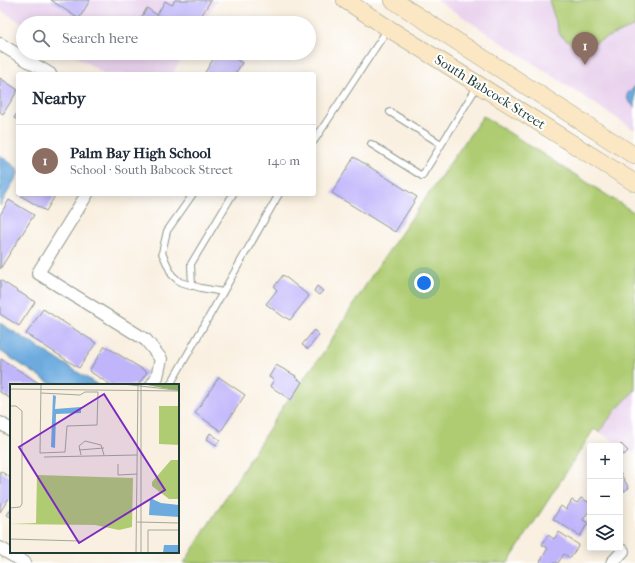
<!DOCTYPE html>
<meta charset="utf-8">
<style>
body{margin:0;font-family:"IM FELL French Canon",serif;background:#f6f6f7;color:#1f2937}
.controls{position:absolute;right:12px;bottom:12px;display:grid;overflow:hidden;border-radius:4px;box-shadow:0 2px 10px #0003}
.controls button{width:36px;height:36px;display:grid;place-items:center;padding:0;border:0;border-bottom:1px solid #e0e1e3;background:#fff;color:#1f2937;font:20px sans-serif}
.you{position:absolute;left:424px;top:283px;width:14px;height:14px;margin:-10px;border:3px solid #fff;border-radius:50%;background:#1a73e8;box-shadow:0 0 0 6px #1a73e833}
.badge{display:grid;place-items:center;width:26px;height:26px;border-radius:50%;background:#d93025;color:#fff;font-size:13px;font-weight:700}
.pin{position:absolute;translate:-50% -33px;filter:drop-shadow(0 1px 2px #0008)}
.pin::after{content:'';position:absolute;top:21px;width:14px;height:12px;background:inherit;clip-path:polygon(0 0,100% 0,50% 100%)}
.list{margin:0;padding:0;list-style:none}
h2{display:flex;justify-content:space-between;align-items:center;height:52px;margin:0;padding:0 16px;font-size:17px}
h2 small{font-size:13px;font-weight:400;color:#747a83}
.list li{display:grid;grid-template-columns:26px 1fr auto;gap:12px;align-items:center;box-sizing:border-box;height:72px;padding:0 16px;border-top:1px solid #e0e1e3}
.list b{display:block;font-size:15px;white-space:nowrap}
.list p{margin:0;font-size:13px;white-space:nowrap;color:#747a83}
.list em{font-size:13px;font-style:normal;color:#747a83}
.icon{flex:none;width:22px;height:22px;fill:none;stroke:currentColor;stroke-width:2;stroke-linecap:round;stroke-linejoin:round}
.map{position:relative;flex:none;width:635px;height:563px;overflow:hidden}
.search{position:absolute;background:#fff;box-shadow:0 2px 10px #0003;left:16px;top:16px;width:300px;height:44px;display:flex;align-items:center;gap:10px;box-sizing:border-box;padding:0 14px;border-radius:22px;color:#747a83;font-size:15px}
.panel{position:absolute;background:#fff;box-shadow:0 2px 10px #0003;left:16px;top:72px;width:300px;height:124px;border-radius:4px}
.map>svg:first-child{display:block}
</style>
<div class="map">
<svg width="635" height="563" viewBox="0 0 635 563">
<rect width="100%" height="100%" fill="#fff"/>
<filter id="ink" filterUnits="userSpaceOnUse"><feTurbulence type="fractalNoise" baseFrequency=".025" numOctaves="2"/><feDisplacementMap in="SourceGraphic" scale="8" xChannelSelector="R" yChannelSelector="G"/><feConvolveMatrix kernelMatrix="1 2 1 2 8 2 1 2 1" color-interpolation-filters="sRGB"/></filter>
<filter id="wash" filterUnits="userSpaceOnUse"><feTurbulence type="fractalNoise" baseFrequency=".012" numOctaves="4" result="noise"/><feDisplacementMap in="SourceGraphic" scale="16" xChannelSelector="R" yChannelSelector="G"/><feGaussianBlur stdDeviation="0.9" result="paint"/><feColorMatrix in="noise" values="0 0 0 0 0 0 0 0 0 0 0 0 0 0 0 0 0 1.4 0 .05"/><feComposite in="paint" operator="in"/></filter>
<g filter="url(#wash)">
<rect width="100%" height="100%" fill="#f9f0e1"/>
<g fill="#e9d2ed">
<path d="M0,0H217L203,23L23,24L0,10Z"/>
<path d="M437,0H635V130Z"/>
<path d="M71,53H185L172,74H105Z"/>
<path d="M635,390V454L599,432L615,411Z"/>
</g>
<g fill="#afcc72" stroke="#678453">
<path d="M549,0H635V26L579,49L560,35Z"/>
<path d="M483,116L635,213V390L615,411L599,432L594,429L508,563H184L284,405L323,353L374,272Z"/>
</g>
<g fill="#6dabdf" stroke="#46748a">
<path d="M635,86V108L628,100L627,94Z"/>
<path d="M0,155L18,169V174L0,206Z"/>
<path d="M0,323L98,385H53L0,351Z"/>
</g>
<g id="blocks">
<g fill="#c0b5fb">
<path d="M51,0H90L79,19Z"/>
<path d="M175,0H211L197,23H138L147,8L157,15L165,1L172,5Z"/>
<path d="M165,53H179L176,59Z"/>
<path d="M217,53H227L242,63L235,74H204Z"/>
<path d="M0,78L18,90L3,114L0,112Z"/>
<path d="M18,112V120L14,118Z"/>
<path d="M354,157L417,197L395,232L332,193Z"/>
<path d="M18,194H56L46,211Z"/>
<path d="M9,200L34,215L0,269V215Z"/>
<path d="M283,275L309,296L290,320L285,317V318L266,304L277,290L274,287Z"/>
<path d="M0,280L35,302L19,326L0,314Z"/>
<path d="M317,286L323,291L319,295L314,291Z"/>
<path d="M43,309L96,343L79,368L26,334Z"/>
<path d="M314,330L319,335L308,349L302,345Z"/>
<path d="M105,346L147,372L138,385H111L89,371Z"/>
<path d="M1,359L42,385H11V399L0,392Z"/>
<path d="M276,365L296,376L295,377L302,382L291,400L270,386L274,380L269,377Z"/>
<path d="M219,377L245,395L221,431L195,413Z"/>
<path d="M210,433L220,440L216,445L207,439Z"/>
<path d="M621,444L628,451L624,455L620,452Z"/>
<path d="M0,471L11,478V495L0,512Z"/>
<path d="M620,473L629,488L620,494Z"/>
<path d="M581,498L590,503V509L583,520L588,523L580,536L553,519L561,506L566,510L572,500L577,503Z"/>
<path d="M11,509V517L7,515Z"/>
<path d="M559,532L579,545L570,558L564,554L558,563H541L540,562L548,548L542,545L548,535L554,539Z"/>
</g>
</g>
</g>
<g filter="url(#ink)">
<use href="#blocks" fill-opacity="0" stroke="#8c968a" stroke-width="1"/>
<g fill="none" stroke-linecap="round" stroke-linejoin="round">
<g stroke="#8c968a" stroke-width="8">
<g id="service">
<path d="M390,112L441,144"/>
<path d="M314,141L387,30"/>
<path d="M371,144L422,176L478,85"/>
<path d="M193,194L167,231L162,253L172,275L180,282L201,288L223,292"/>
<path d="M192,286L191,264L233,194"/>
<path d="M170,385L279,194"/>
</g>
</g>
<g stroke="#8c968a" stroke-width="14">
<g id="minor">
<path d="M0,44L50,74"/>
<path d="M87,194L38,273L146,340L161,359L157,377L152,385"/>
<path d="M0,423L11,430"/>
<path d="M0,548L25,563"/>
<path d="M612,563L623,551"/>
</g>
</g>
<g stroke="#8c968a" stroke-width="18">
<g id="secondary">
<path d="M345,0L388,28L635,183"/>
<path d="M393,0L635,156"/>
</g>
</g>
<use href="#service" stroke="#fff" stroke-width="6"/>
<use href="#minor" stroke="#fff" stroke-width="12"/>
<use href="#secondary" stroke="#fbe7c3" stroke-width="17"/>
</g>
</g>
<g text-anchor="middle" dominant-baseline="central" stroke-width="4" stroke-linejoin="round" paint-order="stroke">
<g font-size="14" fill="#1f3d34" stroke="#fff">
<text transform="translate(490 92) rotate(32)">South Babcock Street</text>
</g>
</g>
<g transform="translate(10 384)">
<rect width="169" height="169" fill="#f9f0e1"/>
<path d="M149,22H169V61L149,60ZM161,76H169V115H159L142,102V98ZM27,91L123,94L122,143L109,146L85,141L0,140L26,139Z" fill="#afcc72"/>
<path d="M137,0H169V7L137,1Z" fill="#8bb064"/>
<path d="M43,11L46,12L45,25L71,23V29L46,30L45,64L41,63ZM140,114L151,119L169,121V133L139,131ZM154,161H169V169H153Z" fill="#6dabdf"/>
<path fill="none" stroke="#a2a89c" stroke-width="1" d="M31,0L30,69L55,68L57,42L87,41L88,8H75L70,11L31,9M113,0L165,6M0,5L169,7M0,22H6L12,27V120L10,123L0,124M69,66L94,64M71,71L69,62L75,57L91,61L94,71M34,73L127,71M108,80V91L127,90M127,138L169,139M0,155L70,157M126,169L128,0M131,169V0M138,169V146H169"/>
<path fill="#7b2cbf" fill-opacity="0.15" stroke="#7b2cbf" stroke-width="2" d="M94,10L155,106L69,159L9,63Z"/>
<rect width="169" height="169" fill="none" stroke="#1f3d34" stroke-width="2"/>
</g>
</svg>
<div class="controls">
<button>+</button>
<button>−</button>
<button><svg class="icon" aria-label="layers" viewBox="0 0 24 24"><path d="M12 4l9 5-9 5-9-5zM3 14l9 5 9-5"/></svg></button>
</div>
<div class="you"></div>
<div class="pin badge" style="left:585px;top:65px;background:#8d6e63">1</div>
<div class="search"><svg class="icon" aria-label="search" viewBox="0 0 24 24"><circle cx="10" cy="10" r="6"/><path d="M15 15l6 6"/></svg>Search here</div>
<section class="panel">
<h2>Nearby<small></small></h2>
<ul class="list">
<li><span class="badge" style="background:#8d6e63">1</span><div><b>Palm Bay High School</b><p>School · South Babcock Street</p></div><em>140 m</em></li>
</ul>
</section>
</div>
